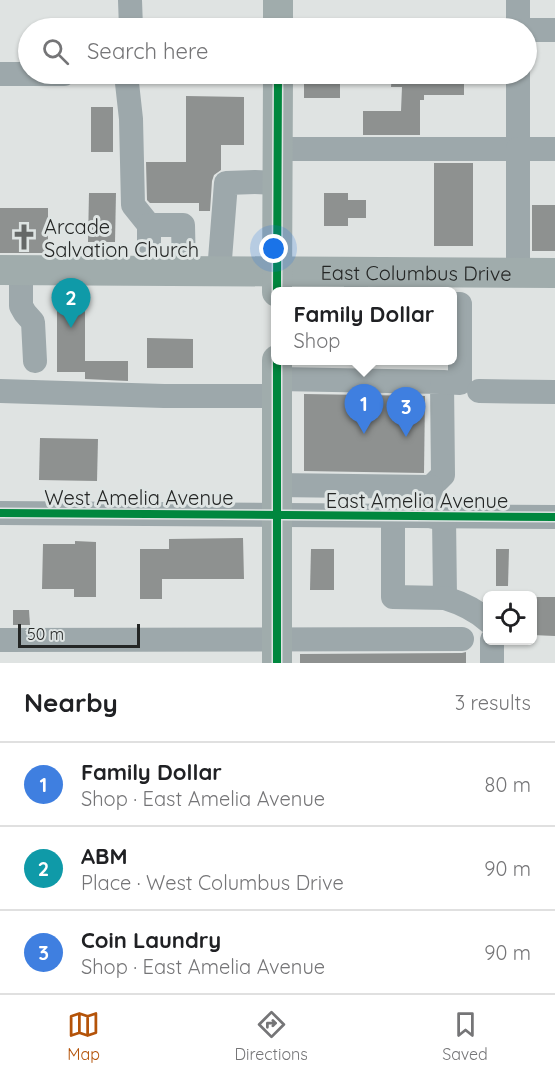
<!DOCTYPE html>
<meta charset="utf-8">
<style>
body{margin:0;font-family:Quicksand,sans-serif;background:#f2f2f2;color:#202124}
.controls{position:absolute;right:18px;bottom:18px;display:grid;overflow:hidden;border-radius:9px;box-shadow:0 2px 4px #0004}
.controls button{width:54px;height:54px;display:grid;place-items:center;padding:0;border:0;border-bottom:2px solid #e0e0e0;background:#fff;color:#202124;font:30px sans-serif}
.scale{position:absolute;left:18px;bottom:15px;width:122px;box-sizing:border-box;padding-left:6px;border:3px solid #242625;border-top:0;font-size:16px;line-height:21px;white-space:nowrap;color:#242625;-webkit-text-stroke:4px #dee4e3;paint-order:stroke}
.you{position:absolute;left:274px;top:249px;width:21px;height:21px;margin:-15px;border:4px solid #fff;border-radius:50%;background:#1a73e8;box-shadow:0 0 0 9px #1a73e833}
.badge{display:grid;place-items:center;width:39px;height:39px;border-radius:50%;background:#b45309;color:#fff;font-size:20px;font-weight:700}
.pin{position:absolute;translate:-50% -50px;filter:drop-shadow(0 2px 3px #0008)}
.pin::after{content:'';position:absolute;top:32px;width:21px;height:18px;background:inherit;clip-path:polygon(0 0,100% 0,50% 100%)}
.popup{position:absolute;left:271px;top:287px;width:186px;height:78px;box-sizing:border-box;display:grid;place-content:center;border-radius:9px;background:#fff;filter:drop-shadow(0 2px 4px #0005);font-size:20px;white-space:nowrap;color:#757577}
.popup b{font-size:22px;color:#202124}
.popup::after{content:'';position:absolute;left:50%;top:100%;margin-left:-12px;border:12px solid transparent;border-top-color:#fff}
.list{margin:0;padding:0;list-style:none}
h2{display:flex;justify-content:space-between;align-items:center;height:78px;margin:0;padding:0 24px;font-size:26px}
h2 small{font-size:20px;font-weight:400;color:#757577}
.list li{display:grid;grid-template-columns:39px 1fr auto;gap:18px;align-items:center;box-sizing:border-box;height:84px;padding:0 24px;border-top:2px solid #e0e0e0}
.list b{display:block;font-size:22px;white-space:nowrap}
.list p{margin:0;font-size:20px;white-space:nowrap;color:#757577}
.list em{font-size:20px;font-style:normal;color:#757577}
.icon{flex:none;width:33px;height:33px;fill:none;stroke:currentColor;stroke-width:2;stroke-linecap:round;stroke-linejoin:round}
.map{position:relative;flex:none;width:555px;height:663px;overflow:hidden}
.search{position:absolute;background:#fff;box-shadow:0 2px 4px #0004;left:18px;right:18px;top:18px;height:66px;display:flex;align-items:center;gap:15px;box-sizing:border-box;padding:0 21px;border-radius:33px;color:#757577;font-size:22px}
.sheet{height:330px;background:#fff}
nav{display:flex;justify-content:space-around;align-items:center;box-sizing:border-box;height:84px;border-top:2px solid #e0e0e0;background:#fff;font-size:16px;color:#757577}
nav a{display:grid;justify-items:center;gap:3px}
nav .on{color:#b45309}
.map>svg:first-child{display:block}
</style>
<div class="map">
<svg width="555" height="663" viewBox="0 0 555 663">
<rect width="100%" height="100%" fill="#dfe3e2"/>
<g fill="#8e9190">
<rect x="304" y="74" width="36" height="24"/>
<path d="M392,74H464V95H424V100H420V135H363V111H401L402,87H391Z"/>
<path d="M186,96L244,97V145H221V170L214,175L212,181L210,211H199V203H150L147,200L146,162H186Z"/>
<rect x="91" y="107" width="22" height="45"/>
<rect x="434" y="163" width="39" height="83"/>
<path d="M89,193H116L115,242H88Z"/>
<path d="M324,193H348V200H366V218H348V226H324Z"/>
<rect x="532" y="205" width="23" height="46"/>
<rect x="0" y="208" width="48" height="45"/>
<rect x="57" y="297" width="28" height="75"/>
<path d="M147,338L193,339V368H147Z"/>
<path d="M85,361H128V381L85,379Z"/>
<path d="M304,394L425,396L424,473L304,471Z"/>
<path d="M40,438L98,439L97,481L39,480Z"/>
<path d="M243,538L244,579H162V599H140V549H169V539Z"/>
<path d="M75,541L96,542V597H74V589H42L43,544H75Z"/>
<path d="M311,549H334V590H310Z"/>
<path d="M496,549H509L508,586H496Z"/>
<path d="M532,597H555V636L532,635Z"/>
<path d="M13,610H29L30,625H13Z"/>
<path d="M466,652V663H300V654L462,653Z"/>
</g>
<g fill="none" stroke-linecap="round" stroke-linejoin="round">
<g stroke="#9da8ab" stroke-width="24">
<path d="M130,0L131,28"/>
<path d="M518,28V0"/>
<path d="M526,30H555"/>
<path d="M0,74H64"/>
<path d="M126,74L131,119L133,205L149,225"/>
<path d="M278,149H518V74"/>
<path d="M21,270V306L25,313L33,322L35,361"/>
<path d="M149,271V225H183L184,271"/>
<path d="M219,272L226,183L255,182L277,183"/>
<path d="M518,272V149H555"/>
<path d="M356,292V272"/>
<path d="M399,292L400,272"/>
<path d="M278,379L442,382L443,475L431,487L433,517"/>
<path d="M442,382L460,383V304H452"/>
<path d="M0,391L164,396H278"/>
<path d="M479,391L555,392"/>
<path d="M276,485L431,487"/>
<path d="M0,513L555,517"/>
<path d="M393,516V597L445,598L444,517"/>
<path d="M445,598C461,603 475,609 488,621"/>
<path d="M0,640L462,639"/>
<path d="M492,663V640"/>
</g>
<g stroke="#a0acac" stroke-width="30">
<path d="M278,28V0"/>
<path id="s1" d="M0,270L555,273"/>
<path d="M277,292L278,74"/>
<path d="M277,663V360"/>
</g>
<g stroke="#dee4e3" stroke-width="11">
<g id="cycleway">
<path d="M277,292L278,74"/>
<path d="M0,513L555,517"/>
<path d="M277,663V360"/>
</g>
</g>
<use href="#cycleway" stroke="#00873e" stroke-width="8"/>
</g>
<defs>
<g id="church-bare" transform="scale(2.07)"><path d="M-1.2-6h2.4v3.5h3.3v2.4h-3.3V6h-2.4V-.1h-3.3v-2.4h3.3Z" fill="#656867" stroke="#dee4e3" stroke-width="2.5" paint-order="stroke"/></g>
</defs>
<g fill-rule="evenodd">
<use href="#church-bare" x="24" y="237"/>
</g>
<g text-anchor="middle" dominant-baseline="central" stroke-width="6" stroke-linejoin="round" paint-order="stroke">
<g font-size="20" fill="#242625" stroke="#dee4e3" text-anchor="start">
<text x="44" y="226">Arcade<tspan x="44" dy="23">Salvation Church</tspan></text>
</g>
<g font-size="20" fill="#242625" stroke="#dee4e3">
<text stroke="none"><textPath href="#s1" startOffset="416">East Columbus Drive</textPath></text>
<text x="139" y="497">West Amelia Avenue</text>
<text x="417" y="500">East Amelia Avenue</text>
</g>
</g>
</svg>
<div class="controls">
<button><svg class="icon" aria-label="locate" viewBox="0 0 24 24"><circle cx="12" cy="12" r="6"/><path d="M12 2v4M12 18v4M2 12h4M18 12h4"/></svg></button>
</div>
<div class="scale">50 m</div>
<div class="you"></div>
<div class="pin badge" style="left:364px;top:434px;background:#3f7fe0">1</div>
<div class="popup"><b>Family Dollar</b>Shop</div>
<div class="pin badge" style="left:71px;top:328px;background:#0f9aa8">2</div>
<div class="pin badge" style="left:406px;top:437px;background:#3f7fe0">3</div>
<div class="search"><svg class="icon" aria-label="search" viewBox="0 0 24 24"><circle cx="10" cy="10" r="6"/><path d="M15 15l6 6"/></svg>Search here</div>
</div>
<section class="sheet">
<h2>Nearby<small>3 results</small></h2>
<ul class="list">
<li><span class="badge" style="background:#3f7fe0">1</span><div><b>Family Dollar</b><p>Shop · East Amelia Avenue</p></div><em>80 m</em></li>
<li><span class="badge" style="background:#0f9aa8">2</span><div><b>ABM</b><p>Place · West Columbus Drive</p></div><em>90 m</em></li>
<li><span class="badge" style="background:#3f7fe0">3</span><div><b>Coin Laundry</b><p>Shop · East Amelia Avenue</p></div><em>90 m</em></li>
</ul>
</section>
<nav>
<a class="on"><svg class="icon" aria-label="map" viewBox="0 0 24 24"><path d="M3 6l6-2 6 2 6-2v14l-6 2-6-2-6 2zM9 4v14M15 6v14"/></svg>Map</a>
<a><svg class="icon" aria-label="directions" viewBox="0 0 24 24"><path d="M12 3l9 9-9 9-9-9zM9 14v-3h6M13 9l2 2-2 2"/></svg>Directions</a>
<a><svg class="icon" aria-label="saved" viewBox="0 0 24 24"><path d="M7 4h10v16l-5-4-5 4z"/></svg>Saved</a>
</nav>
